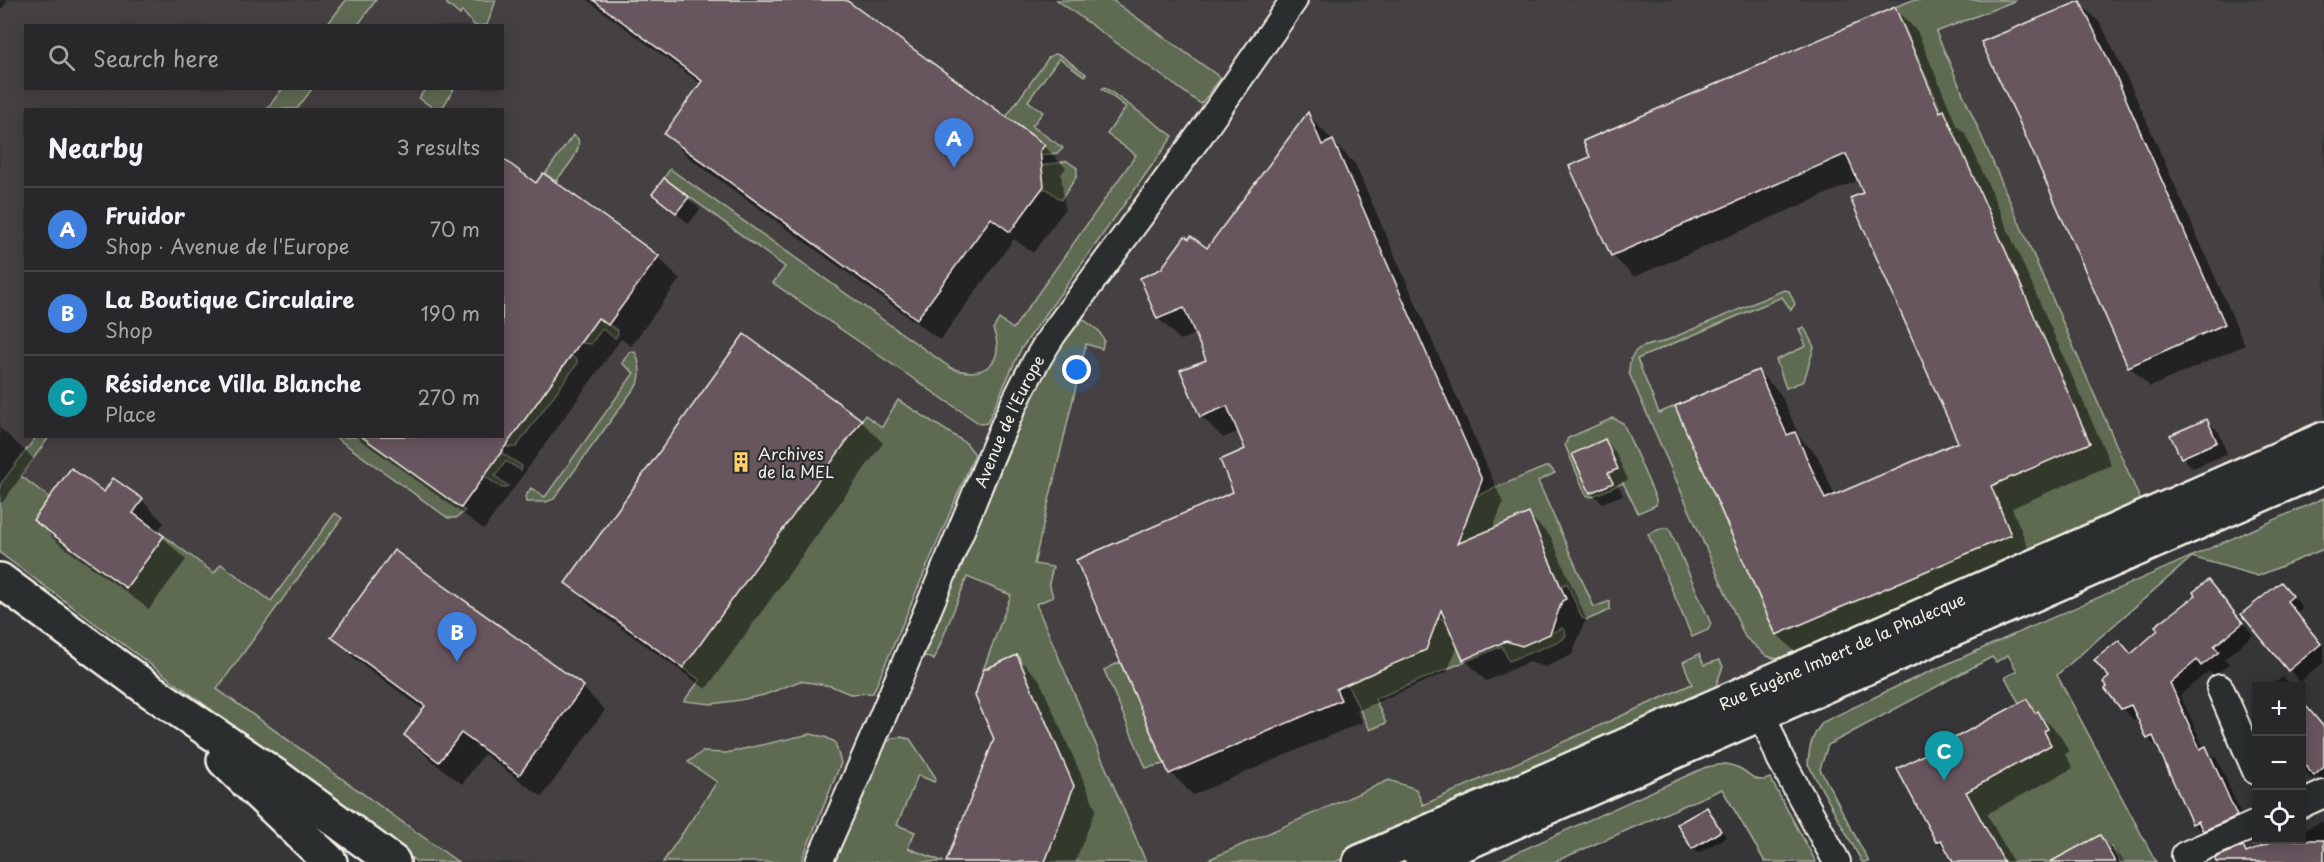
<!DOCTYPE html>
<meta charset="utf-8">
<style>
body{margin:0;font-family:"Playpen Sans",sans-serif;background:#343436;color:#f1f3f6}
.controls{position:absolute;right:18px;bottom:18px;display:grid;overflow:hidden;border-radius:0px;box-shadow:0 3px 15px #0003}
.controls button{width:54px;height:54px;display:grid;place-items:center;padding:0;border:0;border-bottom:2px solid #444447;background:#28282a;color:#f1f3f6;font:30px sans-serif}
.you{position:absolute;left:1077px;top:370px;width:21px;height:21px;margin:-15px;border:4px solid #fff;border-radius:50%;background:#1a73e8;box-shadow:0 0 0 9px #1a73e833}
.badge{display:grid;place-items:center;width:39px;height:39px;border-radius:50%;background:#ffd166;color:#fff;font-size:20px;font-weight:700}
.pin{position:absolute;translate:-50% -50px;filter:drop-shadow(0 2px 3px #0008)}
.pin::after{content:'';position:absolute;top:32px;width:21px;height:18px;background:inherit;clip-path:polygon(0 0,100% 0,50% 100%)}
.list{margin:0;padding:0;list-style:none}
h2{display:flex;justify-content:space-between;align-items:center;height:78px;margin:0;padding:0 24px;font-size:26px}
h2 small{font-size:20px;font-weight:400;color:#a5a6a8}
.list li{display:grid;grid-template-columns:39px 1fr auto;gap:18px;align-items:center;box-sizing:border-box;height:84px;padding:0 24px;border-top:2px solid #444447}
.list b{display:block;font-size:22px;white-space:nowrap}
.list p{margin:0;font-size:20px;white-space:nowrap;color:#a5a6a8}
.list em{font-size:20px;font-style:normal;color:#a5a6a8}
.icon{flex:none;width:33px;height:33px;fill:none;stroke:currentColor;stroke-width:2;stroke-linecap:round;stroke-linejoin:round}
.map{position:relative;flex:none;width:2324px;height:862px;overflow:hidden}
.search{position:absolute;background:#28282a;box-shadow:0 3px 15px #0003;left:24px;top:24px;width:480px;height:66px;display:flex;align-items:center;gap:15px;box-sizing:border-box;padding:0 21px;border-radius:0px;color:#a5a6a8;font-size:22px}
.panel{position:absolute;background:#28282a;box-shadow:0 3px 15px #0003;left:24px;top:108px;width:480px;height:330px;border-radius:0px}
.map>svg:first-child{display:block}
</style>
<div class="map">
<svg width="2324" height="862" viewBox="0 0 2324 862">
<rect width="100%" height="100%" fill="#363538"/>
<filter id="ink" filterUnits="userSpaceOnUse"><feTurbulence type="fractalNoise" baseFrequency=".0167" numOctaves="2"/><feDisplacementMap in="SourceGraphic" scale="12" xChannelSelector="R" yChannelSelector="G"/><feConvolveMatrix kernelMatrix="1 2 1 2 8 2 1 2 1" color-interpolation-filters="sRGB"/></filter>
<g filter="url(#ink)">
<path fill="#453f43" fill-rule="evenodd" d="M0,0H2324V425L1335,862H441L0,548ZM26,26H502V88H26ZM26,110H502V436H26Z"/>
<g fill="#5e6b52" stroke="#a9ae9d" stroke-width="1.5">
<path d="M346,0H376L358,25H327Z"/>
<path d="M446,0H496L487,25L475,26L462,11L460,15L447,4Z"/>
<path d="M1057,0H1112L1221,78L1201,104Z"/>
<path d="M1913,0H2017L1936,32L2143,506L1787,662L1767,656L1745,637L1629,373C1629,347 1641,346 1663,342L1784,290L1789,291L1795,304L1791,310L1782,297L1637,359L1659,413L1675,406L1776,635L1991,486L2090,442L1895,7Z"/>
<path d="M1054,54L1060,55L1086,74L1084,76L1059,58L1028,101L1043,112L1032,126L1063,148L1058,153L1040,155L1006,117L1049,57Z"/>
<path d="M1104,87L1173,136L1021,349L987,423L980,424L773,283L785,267L664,178L670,169L951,368C983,380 1007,363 993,329L999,319L1013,329L1136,155L1107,134L1126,107L1102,89Z"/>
<path d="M282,89V88L312,89L297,109H267Z"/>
<path d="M425,89V88L454,89L441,110L435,109L419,98Z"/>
<path d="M573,135L578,139C582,153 564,170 556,181L545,174Z"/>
<path d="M1067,161L1077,168V176L1061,200L1047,189H1042L1030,168Z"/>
<path d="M598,318L617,330L618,334L615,338L602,329L591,344L581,343Z"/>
<path d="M1083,319L1099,331L1104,340L1102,349L1086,344L1034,564L1053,567L1049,583L1053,597L1036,604L1146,862H1045L1074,786L1018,655L983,670L1011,595L967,577L934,660L923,655L1034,391L1049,360Z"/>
<path d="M1804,327L1814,347L1804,381L1786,388L1776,360L1806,346L1799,329Z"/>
<path d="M629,352H635C639,359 642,375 638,383L554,499L546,502H526L525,497L531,488L545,497L634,373L622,363Z"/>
<path d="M571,356L577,360V364L516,447H505Z"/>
<path d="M898,400L966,443L975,454L873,693L850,694L831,686L800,681L764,695L740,700L712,704L684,701L700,680L683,668L865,415L882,427Z"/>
<path d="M1613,418L1623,423L1656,499V505L1638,513L1623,483L1591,497L1586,495L1565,445L1568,438Z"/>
<path d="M36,437H49L21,476L50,498L126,588L164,536L214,573L221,564L271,601L335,513L342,518L217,689L458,862H417L0,553V485Z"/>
<path d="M335,437H361L465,511L456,518H448Z"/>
<path d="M501,453L522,466L521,470L506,461L495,476L508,486L502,488L484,476Z"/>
<path d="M1545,467H1550L1555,473L1538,481L1594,607L1610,601V610L1587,620L1582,618L1567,583L1561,586L1529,514L1457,544L1476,496Z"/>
<path d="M2324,498V549L2258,576L2192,557L2057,675L2156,862H2120L2111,847L2050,862H2004L1966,792L2051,745L2044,731L2047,729L2038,711L2035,713L2027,699L2019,703L2005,677L2017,671L2008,655L1996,662L1992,657L1828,745L1820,769L1869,862H1862L1808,764C1809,747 1812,735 1823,722L1904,683Z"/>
<path d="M1662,528H1669L1711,624L1708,630L1692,637L1648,534Z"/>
<path d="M1430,613L1445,620L1463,659L1506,641L1536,640L1562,628L1565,630L1566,635L1562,640L1509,661L1502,646L1375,699L1386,723L1370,730L1347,684Z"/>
<path d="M1699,654L1704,665L1719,660L1723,666L1712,697L1335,862H1203L1389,780L1416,789L1423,805L1692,684L1683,662Z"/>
<path d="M1120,662L1165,764L1146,768L1104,670Z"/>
<path d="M810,734L825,737L835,742L841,763L801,862H663L717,782L688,762L702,752L726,753Z"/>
<path d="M901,737L910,739L936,778L934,782L918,775L897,825L915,832L908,848L944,862H835L885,743L893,738Z"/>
<path d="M1725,764C1731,765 1736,766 1741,769C1751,775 1757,784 1770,778L1816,862H1765L1722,789L1554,862H1496L1706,767Z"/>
</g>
<g fill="#0007">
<path d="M0,0H8L0,11Z"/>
<path d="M587,0H844L1044,146L1066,168L1061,174L1065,209L1033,253L1014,239L940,340L688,157L666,134L701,84Z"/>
<path d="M2080,3L2101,24L2136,97L2245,345L2150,387L2129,366Z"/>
<path d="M1895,9L1917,31L1957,126L1966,134L2111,465L2012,508L2032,557L1799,656L1777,634L1758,371L1780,393L1800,438L1817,455L1835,496L1960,443L1859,180L1634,277L1612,255Z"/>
<path d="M1308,115L1355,164L1503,503L1492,530L1529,515L1551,537L1587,621L1584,623L1572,655L1545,667L1529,662L1486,681L1464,659L1458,645L1447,672L1357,711L1362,722L1193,795L1171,773L1078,560L1235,492L1247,450L1239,431L1223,438L1201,416L1208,360L1195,334L1180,340L1158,318Z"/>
<path d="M664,180L700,209L689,224L654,194Z"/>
<path d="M536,185L658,257L680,279L631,346L621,339L484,529L355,436H502Z"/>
<path d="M861,421L883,443L706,689L589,605L567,582Z"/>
<path d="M2207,421L2219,432L2227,454L2193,468L2182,457Z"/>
<path d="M0,428L34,459L2,503L0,502Z"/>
<path d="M1605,441L1616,453L1628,480L1618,484L1623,495L1602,503L1591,492Z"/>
<path d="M104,494L142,500L164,523L157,532L186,560L149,609L57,542L35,520Z"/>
<path d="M394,552L583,688L605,710L542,797L484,754L462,784L428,758L406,735L424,710L355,659L333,637Z"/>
<path d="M2208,582L2253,635L2224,659L2229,664L2214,676L2209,671L2180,695L2204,748L2217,759L2247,828L2205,835L2193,823L2160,750L2148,738L2139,718L2134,720L2122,708L2111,678L2119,642L2132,655L2198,595Z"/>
<path d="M2292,595L2303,608L2297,613L2324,647V662L2300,682L2244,615Z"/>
<path d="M1017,657L1039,679L1096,809L1075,862H947L995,739Z"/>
<path d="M2283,677L2292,686H2271Z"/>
<path d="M2302,698L2324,727V784L2317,777L2313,780L2302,769Z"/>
<path d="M2026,701L2060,735L2069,752L2065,754L2073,768L1987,814L2013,862H1954L1950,854L1937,841L1899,770Z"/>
<path d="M1707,808L1726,837L1698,853L1693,848Z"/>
<path d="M2324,821V862H2218L2243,848L2248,853L2280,840H2302V830Z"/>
<path d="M2100,837L2125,862H2053Z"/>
</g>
<g fill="#67565e" stroke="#f4f1e8" stroke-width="1.5">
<path d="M593,0H846L1045,145L1040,151L1044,186L1010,232L991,218L917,319L664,134L702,81Z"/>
<path d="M2080,1L2115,74L2225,324L2128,367L2017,117L1981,42Z"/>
<path d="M1895,7L1940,112L1944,110L2090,443L1991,486L2011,535L1776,635L1675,406L1758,370L1787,435L1795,432L1825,499L1958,442L1850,198L1863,193L1846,154L1611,256L1569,166L1590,157L1583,141Z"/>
<path d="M1308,112L1322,145L1333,140L1482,480L1457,544L1529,513L1566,599L1562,601L1550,634L1522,646L1506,641L1463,660L1441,610L1426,650L1336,689L1341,700L1169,774L1076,560L1233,492L1220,460L1245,449L1227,406L1200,417L1180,370L1206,360L1184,308L1157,319L1140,278L1161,269L1185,236L1189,239L1191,236L1207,248Z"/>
<path d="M502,158L536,183L543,173L659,256L608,325L598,318L461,508L361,436H502Z"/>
<path d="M664,178L689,197L676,213L652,194Z"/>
<path d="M744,334L862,420L683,668L565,583Z"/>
<path d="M2207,419L2217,442L2181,458L2170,435Z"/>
<path d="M1605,439L1618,469L1608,473L1613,483L1590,493L1572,454Z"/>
<path d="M71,468L104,492L113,478L143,499L133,513L164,536L126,588L33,520Z"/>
<path d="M394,550L584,686L519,775L461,733L439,762L404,735L425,706L331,637Z"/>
<path d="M2208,580L2243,623L2214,646L2219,652L2201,666L2197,660L2170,683L2200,749L2206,746L2237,816L2203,831L2198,821L2192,824L2153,736L2147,739L2131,705L2121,709L2105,689L2107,687L2103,682L2109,677L2094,660L2119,640L2131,654L2158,630L2155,626L2196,595L2193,592Z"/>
<path d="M2281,582L2293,596L2287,601L2321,644L2288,671L2241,614Z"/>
<path d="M1017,655L1074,786L1045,862H946L994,739L975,696L983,670Z"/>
<path d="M2027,699L2035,713L2038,711L2048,729L2044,731L2051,745L1966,792L2004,862H1953L1941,840L1936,842L1897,769Z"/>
<path d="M2301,700L2324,727V767L2314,776L2301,761Z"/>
<path d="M1707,807L1721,831L1692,849L1677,824Z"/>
<path d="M2100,835L2115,862H2050Z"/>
<path d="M2277,840H2324V862H2216L2215,858L2243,846L2246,853Z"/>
</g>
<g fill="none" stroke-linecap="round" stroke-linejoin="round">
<g stroke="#f4f1e8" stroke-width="30">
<g id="street">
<path d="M2220,688L2256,771"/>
<path d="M1755,696L1780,758L1837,862"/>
<path d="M2302,804L2324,794"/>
<path d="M2185,855L2256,824"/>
<path id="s1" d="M819,862C867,755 912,648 957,540C986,471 1011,397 1053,334L1202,132L1294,0"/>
</g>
</g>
<g stroke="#f4f1e8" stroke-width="38">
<g id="secondary">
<path d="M0,580L148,689L280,779L393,862"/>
<path d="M224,760L330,862"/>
<path id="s2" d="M1360,862L2324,439"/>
<path d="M1422,862L2324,467"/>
</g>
</g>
<use href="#street" stroke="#2a2d2e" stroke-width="26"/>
<use href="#secondary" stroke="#2a2d2e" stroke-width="33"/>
</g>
</g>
<defs>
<g id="building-bare" transform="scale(1.62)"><path d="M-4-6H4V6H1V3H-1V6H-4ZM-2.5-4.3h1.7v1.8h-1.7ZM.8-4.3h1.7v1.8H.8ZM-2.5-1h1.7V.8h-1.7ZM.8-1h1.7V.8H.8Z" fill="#ffd166" stroke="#2a2d2e" stroke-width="2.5" paint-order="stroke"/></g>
</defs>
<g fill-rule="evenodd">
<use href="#building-bare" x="741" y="462"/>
</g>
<g text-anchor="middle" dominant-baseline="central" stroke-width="4.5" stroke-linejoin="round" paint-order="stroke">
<g font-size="16" fill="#f4f1e8" stroke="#2a2d2e">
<text stroke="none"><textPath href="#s1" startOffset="480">Avenue de l'Europe</textPath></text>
<text stroke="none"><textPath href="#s2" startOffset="526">Rue Eugène Imbert de la Phalecque</textPath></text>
</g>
<g font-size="16" fill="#f4f1e8" stroke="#2a2d2e" text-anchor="start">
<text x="758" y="453">Archives<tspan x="758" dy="18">de la MEL</tspan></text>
</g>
</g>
</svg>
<div class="controls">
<button>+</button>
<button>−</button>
<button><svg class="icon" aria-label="locate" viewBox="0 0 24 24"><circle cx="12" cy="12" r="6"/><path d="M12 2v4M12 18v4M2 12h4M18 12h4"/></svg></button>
</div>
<div class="you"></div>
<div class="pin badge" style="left:954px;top:168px;background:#3f7fe0">A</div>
<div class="pin badge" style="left:457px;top:662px;background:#3f7fe0">B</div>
<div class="pin badge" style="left:1944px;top:781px;background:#0f9aa8">C</div>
<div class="search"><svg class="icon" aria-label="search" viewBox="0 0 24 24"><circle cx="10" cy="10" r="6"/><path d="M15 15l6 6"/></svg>Search here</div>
<section class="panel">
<h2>Nearby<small>3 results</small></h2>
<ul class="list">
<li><span class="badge" style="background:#3f7fe0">A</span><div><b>Fruidor</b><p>Shop · Avenue de l'Europe</p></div><em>70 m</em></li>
<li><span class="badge" style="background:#3f7fe0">B</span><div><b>La Boutique Circulaire</b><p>Shop</p></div><em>190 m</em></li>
<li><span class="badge" style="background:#0f9aa8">C</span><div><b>Résidence Villa Blanche</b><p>Place</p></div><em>270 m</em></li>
</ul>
</section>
</div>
